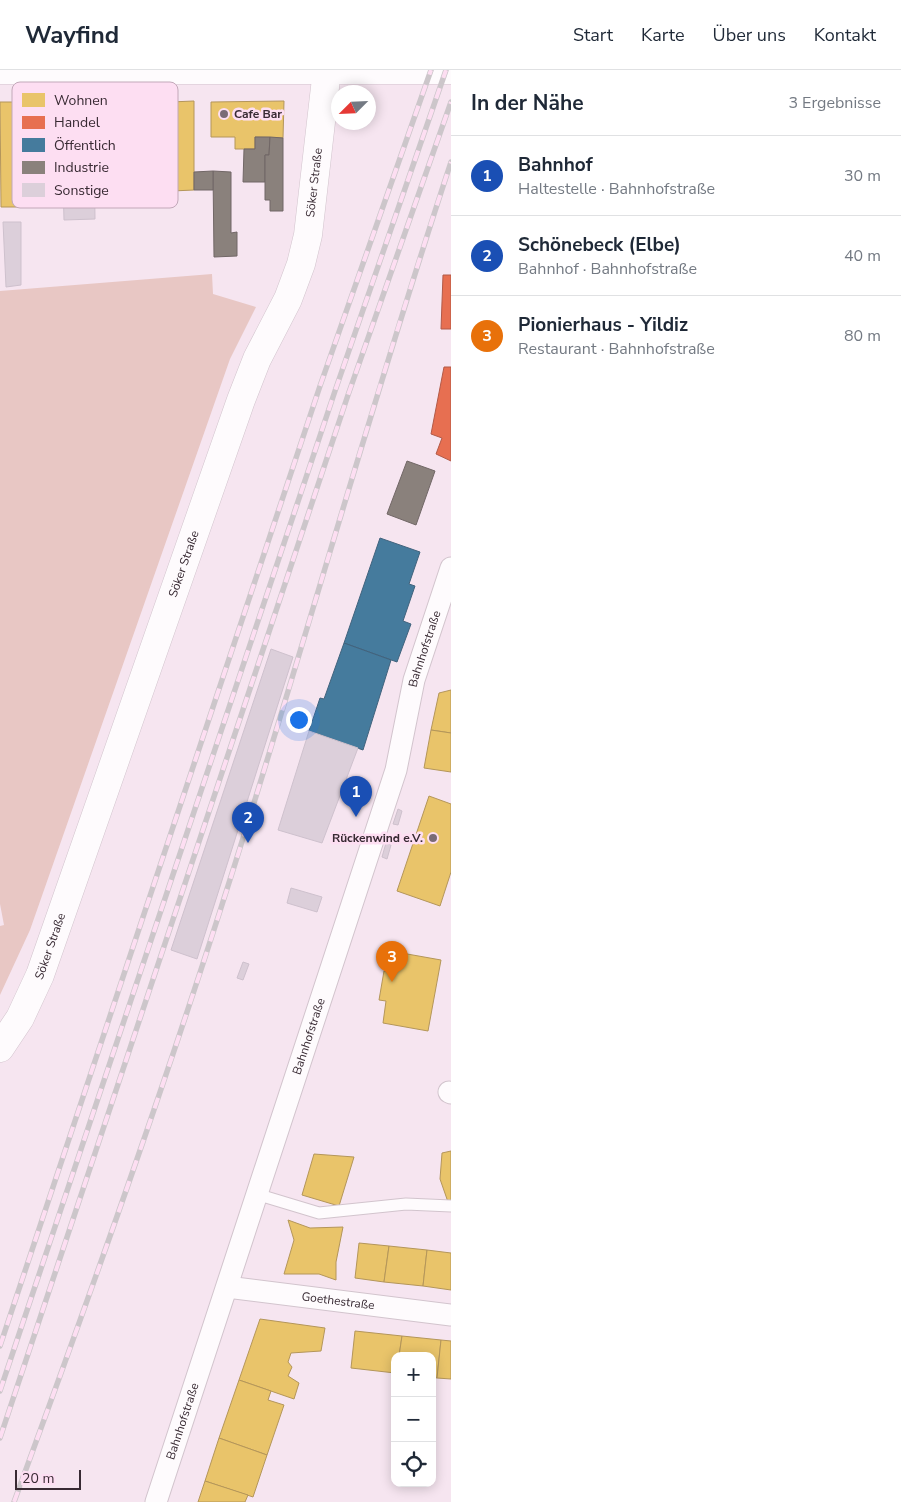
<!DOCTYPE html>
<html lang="de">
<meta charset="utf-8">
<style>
body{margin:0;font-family:"Nunito Sans",sans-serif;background:#f6f6f7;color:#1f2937}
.controls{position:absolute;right:15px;bottom:15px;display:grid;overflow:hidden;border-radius:10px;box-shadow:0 2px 12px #0003}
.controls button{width:45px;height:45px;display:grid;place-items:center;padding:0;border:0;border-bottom:1px solid #e0e1e3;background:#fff;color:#1f2937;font:25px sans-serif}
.compass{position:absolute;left:331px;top:15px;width:45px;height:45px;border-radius:50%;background:#fff;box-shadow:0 2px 12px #0003;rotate:246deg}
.scale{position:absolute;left:15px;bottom:12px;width:66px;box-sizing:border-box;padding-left:5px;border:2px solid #382a33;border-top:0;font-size:14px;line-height:18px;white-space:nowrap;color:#382a33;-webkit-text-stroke:4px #fddef2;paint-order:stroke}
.you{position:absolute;left:298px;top:649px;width:18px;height:18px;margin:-12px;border:4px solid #fff;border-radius:50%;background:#1a73e8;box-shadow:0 0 0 8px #1a73e833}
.badge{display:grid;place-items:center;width:32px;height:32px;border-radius:50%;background:#7a6b75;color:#fff;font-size:16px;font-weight:700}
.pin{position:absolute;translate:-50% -41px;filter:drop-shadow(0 1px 2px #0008)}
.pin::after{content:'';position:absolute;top:26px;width:18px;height:15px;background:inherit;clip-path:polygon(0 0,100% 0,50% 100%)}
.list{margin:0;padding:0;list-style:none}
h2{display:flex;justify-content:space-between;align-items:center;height:65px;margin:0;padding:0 20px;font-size:21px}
h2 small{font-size:16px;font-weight:400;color:#747a83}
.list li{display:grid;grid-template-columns:32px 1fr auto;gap:15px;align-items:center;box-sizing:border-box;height:80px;padding:0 20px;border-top:1px solid #e0e1e3}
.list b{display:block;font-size:19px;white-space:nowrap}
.list p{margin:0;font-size:16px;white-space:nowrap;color:#747a83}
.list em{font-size:16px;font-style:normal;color:#747a83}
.icon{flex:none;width:28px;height:28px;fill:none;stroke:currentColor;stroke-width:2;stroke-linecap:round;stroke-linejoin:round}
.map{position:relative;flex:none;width:451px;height:1432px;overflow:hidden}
header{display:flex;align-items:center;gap:30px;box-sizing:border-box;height:70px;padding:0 25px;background:#fff;border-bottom:1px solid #e0e1e3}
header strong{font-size:24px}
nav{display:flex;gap:28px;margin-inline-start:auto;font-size:18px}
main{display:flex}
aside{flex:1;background:#fff}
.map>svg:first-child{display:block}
</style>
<header>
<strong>Wayfind</strong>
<nav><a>Start</a><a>Karte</a><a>Über uns</a><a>Kontakt</a></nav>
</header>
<main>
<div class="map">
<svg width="451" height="1432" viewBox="0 0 451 1432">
<rect width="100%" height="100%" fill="#f6e5f0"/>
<path fill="#e8c7c4" d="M212,204L213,224L256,237L230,289L30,860L0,925V856L4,855L0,834V221Z"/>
<g fill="#e9c46a" stroke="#b4965a">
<path d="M194,31V120L172,121L170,32Z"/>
<path d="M284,31L283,68L255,67V79H235V67H211V32Z"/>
<path d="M0,32H16L18,137H1Z"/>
<path d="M451,620V663L431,660L439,623Z"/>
<path d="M431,660L451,663V702L424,698Z"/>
<path d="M429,726L451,734V802L440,836L397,821Z"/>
<path d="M396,882L441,890L428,961L383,953L386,931L379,930L384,901L392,902Z"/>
<path d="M451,1081V1131L448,1132L440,1109L442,1083Z"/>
<path d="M314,1084L354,1087L339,1136L302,1125Z"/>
<path d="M288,1150L310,1158L343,1157L336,1192V1210L319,1204H284L294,1170Z"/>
<path d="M359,1173L389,1176L384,1212L355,1208Z"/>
<path d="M389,1176L427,1180L423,1216L384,1212Z"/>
<path d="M427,1180L451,1183V1220L423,1216Z"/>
<path d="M260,1249L325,1258L321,1281L291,1283L288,1292L292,1297L288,1306L299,1313L294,1329L239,1310Z"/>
<path d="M355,1261L402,1266L399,1286H395V1303L351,1298Z"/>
<path d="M402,1266L441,1270L437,1308L432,1307V1286H399Z"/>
<path d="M441,1270L451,1271V1309L437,1308Z"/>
<path d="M239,1310L271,1321L268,1330L284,1335L267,1385L219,1368Z"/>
<path d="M219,1368L267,1385L253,1427L205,1411Z"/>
<path d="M205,1411L248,1425L245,1432H198Z"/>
</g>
<g fill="#e76f51" stroke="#b25a48">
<path d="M443,205H451V259H441Z"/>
<path d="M444,297H451V391L436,384L442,368L431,364Z"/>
</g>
<g fill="#457b9d" stroke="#41637d">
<path d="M380,468L420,482L409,514L415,516L403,551L411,554L397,592L344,573Z"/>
<path d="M344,573L391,590L363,680L309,661L320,628L324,629Z"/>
</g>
<g fill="#8a817c" stroke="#716766">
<path d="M255,67H270L269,85H265V112H243L244,79H255Z"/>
<path d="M270,67L283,68V141H270V130H265V85H269Z"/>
<path d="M213,101L231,102V163L237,162V186L214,187Z"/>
<path d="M213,101V120H194V102Z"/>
<path d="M407,391L435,401L416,455L387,444Z"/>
</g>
<g fill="#dccfda" stroke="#cec1cd">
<path d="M94,75L95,149L64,150L62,76Z"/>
<path d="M3,152H21V215L6,217Z"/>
<path d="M271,579L293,587L197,889L171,880Z"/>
<path d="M309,661L358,678L322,773L278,760Z"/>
<path d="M398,739L402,741L398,755L393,754Z"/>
<path d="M386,773L391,775L387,789L382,787Z"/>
<path d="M291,818L322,827L317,842L287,833Z"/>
<path d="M243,892L249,894L243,910L237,908Z"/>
</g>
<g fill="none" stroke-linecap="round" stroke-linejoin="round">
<g stroke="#d2c4cd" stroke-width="13">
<path id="service" d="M256,1124L319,1143L406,1134L451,1136"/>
</g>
<g stroke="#d2c4cd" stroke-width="23">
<g id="minor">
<path d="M449,1022L451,1023"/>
<path id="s1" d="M227,1217L451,1245"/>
<path id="s2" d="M156,1432L396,700L414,610L451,498"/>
</g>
</g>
<g stroke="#d2c4cd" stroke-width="29">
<g id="tertiary">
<path d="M0,0H451"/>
<path id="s3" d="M0,978L20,948L40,905L241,330L257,289L288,229L301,194L308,165L327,0"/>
</g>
</g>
<use href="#service" stroke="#fefbfd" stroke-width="11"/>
<use href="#minor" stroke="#fefbfd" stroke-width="21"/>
<use href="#tertiary" stroke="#fefbfd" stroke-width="28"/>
<g stroke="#ccc6ca" stroke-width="5.5">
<g id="rail">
<path d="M0,1276L320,316L431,0"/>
<path d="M0,1321L335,321L446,0"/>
<path d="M0,1368L348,325L451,32"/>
<path d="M14,1432C97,1206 178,979 249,749C317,530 379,310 451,92"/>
</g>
</g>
<use href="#rail" stroke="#fddef2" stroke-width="4" stroke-dasharray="11" stroke-linecap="butt"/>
</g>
<g fill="#7a6b75" stroke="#fddef2" stroke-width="2">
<circle cx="224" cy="44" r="5"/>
<circle cx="433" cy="768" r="5"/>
</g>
<g text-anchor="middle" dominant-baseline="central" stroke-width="5" stroke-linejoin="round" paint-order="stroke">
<g font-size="12" font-weight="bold" fill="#382a33" stroke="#fddef2" text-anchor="start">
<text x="234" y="44">Cafe Bar</text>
<text x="423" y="768" text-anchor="end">Rückenwind e.V.</text>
</g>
<g font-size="12" fill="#382a33" stroke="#fddef2">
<text stroke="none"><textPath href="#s3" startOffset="924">Söker Straße</textPath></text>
<text stroke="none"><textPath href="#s3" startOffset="519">Söker Straße</textPath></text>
<text stroke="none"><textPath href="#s2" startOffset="895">Bahnhofstraße</textPath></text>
<text stroke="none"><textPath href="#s3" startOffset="114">Söker Straße</textPath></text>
<text stroke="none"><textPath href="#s2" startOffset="490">Bahnhofstraße</textPath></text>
<text stroke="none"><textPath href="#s1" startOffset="112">Goethestraße</textPath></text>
<text stroke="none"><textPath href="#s2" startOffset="85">Bahnhofstraße</textPath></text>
</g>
</g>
<rect x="12" y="12" width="166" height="126" rx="8" fill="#fddef2" stroke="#c2a8b9" stroke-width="1"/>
<rect x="22" y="23" width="23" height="14" fill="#e9c46a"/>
<rect x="22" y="46" width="23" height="13" fill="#e76f51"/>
<rect x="22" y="68" width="23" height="14" fill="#457b9d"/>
<rect x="22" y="91" width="23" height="13" fill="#8a817c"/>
<rect x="22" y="113" width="23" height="14" fill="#dccfda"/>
<g font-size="14" fill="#382a33">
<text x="54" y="35">Wohnen</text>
<text x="54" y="57">Handel</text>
<text x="54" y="80">Öffentlich</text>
<text x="54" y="102">Industrie</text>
<text x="54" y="125">Sonstige</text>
</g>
</svg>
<div class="controls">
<button>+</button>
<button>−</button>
<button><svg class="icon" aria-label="locate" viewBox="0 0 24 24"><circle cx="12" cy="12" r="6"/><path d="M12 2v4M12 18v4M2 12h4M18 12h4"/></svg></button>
</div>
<svg class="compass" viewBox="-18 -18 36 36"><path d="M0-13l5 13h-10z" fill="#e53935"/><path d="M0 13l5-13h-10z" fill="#747a83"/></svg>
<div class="scale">20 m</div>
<div class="you"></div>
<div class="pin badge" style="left:356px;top:747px;background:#1a4fb4">1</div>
<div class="pin badge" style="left:248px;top:773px;background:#1a4fb4">2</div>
<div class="pin badge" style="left:392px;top:912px;background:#e8710a">3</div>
</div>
<aside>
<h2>In der Nähe<small>3 Ergebnisse</small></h2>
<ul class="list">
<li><span class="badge" style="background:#1a4fb4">1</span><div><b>Bahnhof</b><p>Haltestelle · Bahnhofstraße</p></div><em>30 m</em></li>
<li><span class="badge" style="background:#1a4fb4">2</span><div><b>Schönebeck (Elbe)</b><p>Bahnhof · Bahnhofstraße</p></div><em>40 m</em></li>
<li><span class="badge" style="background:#e8710a">3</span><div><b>Pionierhaus - Yildiz</b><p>Restaurant · Bahnhofstraße</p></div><em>80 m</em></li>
</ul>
</aside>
</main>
